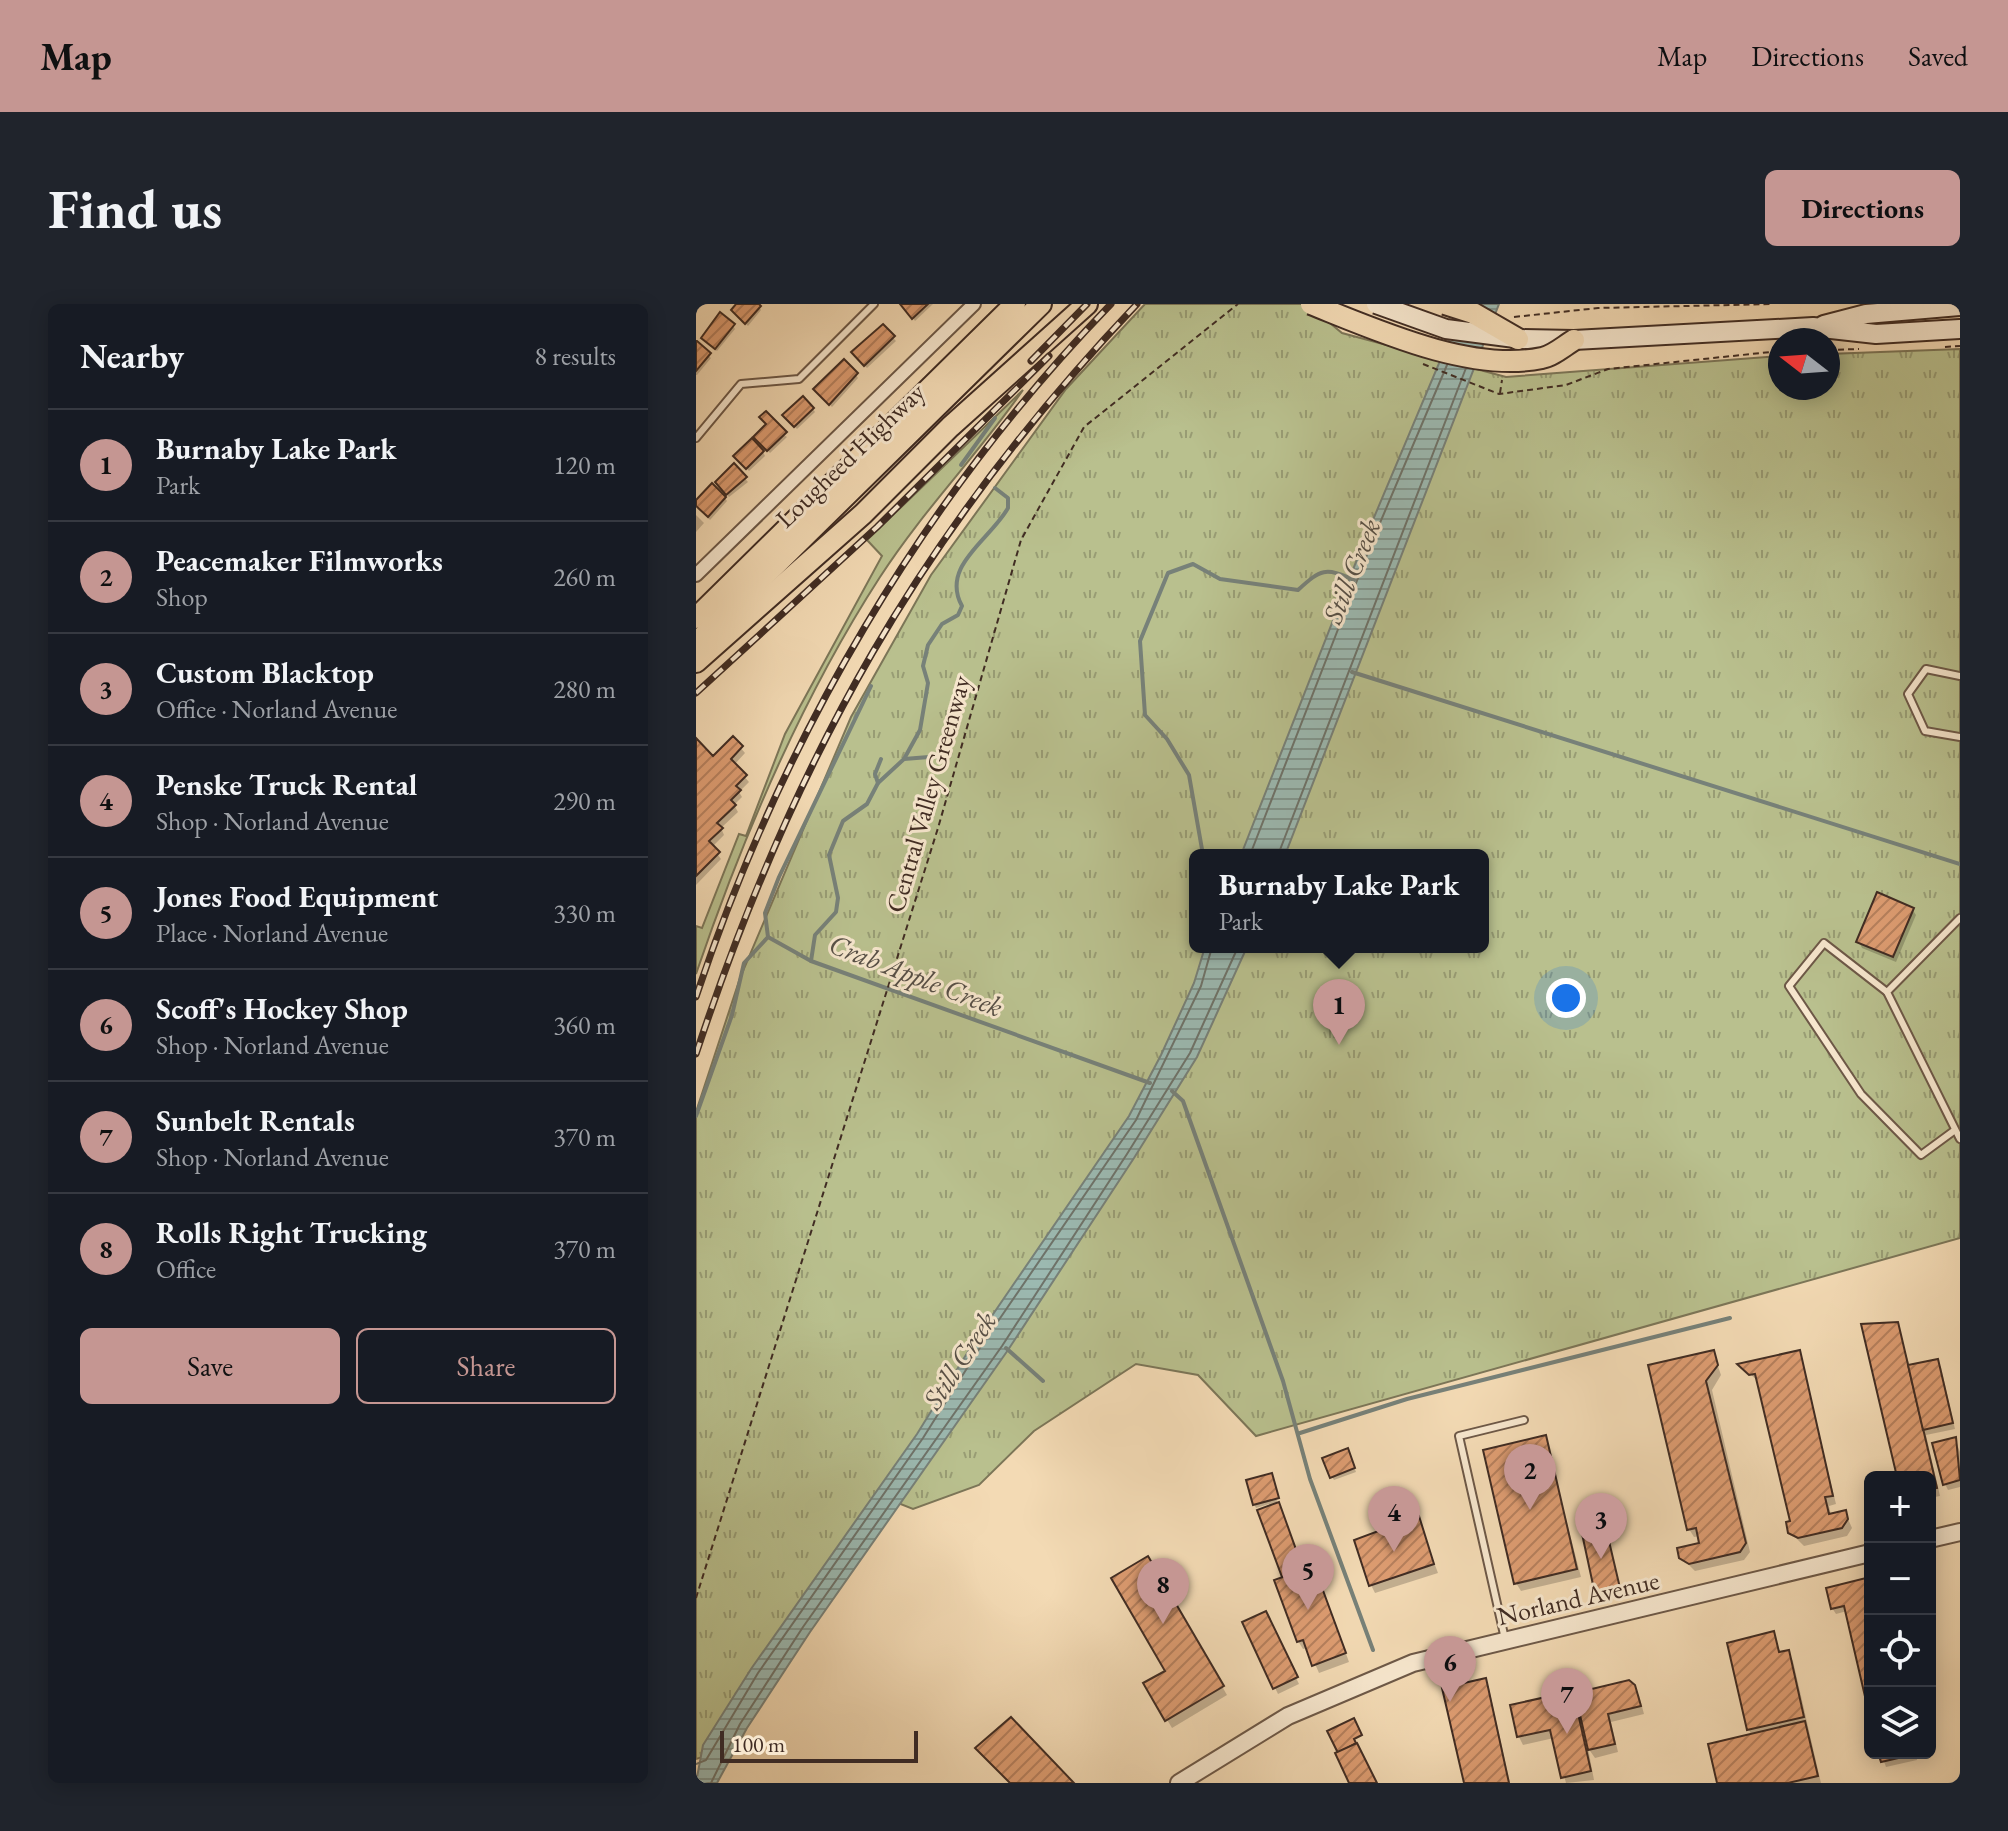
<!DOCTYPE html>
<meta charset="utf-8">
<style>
body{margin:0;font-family:"EB Garamond",serif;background:#20242c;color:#f1f3f6}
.controls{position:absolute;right:24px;bottom:24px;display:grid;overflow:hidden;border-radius:12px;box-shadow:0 4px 20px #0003}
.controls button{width:72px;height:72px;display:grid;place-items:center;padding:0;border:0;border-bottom:2px solid #363941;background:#171b24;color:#f1f3f6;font:40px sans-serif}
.compass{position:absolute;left:1072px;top:24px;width:72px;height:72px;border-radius:50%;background:#171b24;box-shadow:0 4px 20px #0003;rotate:287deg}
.scale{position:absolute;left:24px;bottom:20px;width:198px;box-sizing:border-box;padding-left:8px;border:4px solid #402c23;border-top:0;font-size:22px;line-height:28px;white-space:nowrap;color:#402c23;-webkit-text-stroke:6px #f7e7ce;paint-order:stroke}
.you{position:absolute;left:870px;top:694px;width:28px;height:28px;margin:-20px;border:6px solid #fff;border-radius:50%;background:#1a73e8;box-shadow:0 0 0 12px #1a73e833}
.badge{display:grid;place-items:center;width:52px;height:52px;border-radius:50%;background:#c59692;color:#111;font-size:26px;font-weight:700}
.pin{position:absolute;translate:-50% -66px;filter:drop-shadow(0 2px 4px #0008)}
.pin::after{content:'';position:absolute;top:42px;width:28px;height:24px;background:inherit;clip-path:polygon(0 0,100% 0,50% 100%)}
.popup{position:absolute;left:493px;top:545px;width:300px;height:104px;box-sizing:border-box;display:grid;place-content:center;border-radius:12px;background:#171b24;filter:drop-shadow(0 2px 6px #0005);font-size:26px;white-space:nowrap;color:#9ea1a6}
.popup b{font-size:30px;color:#f1f3f6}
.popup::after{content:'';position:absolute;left:50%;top:100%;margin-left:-16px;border:16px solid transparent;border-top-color:#171b24}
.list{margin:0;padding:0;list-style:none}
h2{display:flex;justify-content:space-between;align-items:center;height:104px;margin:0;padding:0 32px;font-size:34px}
h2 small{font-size:26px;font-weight:400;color:#9ea1a6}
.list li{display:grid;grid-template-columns:52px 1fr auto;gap:24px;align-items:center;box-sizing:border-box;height:112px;padding:0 32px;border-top:2px solid #363941}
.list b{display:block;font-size:30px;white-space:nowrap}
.list p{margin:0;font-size:26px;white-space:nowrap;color:#9ea1a6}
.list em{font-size:26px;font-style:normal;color:#9ea1a6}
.actions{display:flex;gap:16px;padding:24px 32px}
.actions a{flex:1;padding:18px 0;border:2px solid #c59692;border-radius:12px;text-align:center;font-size:28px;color:#c59692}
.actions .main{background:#c59692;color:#111}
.icon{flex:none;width:44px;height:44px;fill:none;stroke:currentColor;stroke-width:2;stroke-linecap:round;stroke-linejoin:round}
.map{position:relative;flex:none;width:1264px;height:1479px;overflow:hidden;border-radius:12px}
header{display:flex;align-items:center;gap:48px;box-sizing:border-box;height:112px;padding:0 40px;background:#c59692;color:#111}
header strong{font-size:38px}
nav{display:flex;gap:44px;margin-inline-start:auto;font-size:28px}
.intro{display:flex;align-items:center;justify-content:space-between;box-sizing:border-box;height:192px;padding:0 48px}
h1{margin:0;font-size:56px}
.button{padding:20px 36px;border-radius:12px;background:#c59692;color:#111;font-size:28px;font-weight:700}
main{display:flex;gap:48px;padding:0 48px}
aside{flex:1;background:#171b24;border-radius:12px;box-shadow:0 4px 20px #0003}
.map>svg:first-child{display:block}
</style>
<header>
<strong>Map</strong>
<nav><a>Map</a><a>Directions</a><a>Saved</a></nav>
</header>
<div class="intro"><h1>Find us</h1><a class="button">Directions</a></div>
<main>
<aside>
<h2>Nearby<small>8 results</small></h2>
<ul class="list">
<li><span class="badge">1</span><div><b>Burnaby Lake Park</b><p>Park</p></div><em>120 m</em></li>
<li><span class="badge">2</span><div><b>Peacemaker Filmworks</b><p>Shop</p></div><em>260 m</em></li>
<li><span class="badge">3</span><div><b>Custom Blacktop</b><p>Office · Norland Avenue</p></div><em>280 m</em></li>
<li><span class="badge">4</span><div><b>Penske Truck Rental</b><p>Shop · Norland Avenue</p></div><em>290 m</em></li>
<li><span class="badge">5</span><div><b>Jones Food Equipment</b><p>Place · Norland Avenue</p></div><em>330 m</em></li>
<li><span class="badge">6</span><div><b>Scoff's Hockey Shop</b><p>Shop · Norland Avenue</p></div><em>360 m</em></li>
<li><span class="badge">7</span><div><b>Sunbelt Rentals</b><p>Shop · Norland Avenue</p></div><em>370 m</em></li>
<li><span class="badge">8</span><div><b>Rolls Right Trucking</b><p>Office</p></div><em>370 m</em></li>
</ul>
<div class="actions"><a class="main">Save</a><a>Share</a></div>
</aside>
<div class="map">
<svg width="1264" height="1479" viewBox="0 0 1264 1479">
<defs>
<pattern id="park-tufts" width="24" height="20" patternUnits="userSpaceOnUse" patternTransform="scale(2)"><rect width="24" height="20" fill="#b9c08e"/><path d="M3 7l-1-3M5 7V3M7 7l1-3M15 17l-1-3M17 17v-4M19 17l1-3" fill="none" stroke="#989c74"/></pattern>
<pattern id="water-rules" width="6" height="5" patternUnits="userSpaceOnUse" patternTransform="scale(2)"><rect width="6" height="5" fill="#9cbab2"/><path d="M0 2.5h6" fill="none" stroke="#819790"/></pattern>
<pattern id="building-hatch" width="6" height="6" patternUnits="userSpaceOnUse" patternTransform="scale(2)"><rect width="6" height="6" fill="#dd9c71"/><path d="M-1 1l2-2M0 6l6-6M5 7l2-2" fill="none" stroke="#b57f5c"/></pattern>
</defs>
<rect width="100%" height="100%" fill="#f3dab4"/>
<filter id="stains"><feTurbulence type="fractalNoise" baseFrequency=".0025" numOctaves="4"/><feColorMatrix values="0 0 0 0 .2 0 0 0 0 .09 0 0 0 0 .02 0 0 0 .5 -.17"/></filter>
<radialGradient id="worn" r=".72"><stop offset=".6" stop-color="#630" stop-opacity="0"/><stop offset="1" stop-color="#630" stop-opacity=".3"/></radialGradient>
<path fill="#b9c08e" stroke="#7c7658" stroke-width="2" d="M327,86C281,152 228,205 184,273C105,395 47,532 0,670V622L6,624L43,530L50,532L89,430L186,252L171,236Z"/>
<path fill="url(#park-tufts)" stroke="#7c7658" stroke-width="2" fill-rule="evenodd" d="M449,0H611L646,29L810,73L1084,52V84H1132V50L1264,45V934L560,1132L502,1071L440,1060L338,1127L283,1181L217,1205L187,1193L13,1451L0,1455V808L44,674L155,413L235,271L370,85ZM499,551H787V643H499Z"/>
<g fill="url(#water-rules)" stroke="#778179" stroke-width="2">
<path d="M768,0H803L589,551H545L671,230Z"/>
<path d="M509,643H551L501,753L438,854L312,1046L114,1328L51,1424L21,1479H0L7,1441L55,1365L221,1130L278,1038L433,812L465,751L498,679Z"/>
</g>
<g fill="#0003">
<path d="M43,0H61L65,6L52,22L39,9Z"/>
<path d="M207,0H237L219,17Z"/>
<path d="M37,22L39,25L21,47L9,37Z"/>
<path d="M187,23L200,37L171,64L159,52Z"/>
<path d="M0,41L15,54L1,71H0Z"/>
<path d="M160,71L162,74L136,103L122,88Z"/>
<path d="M117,105L119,108L101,125L91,115Z"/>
<path d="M72,121L91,133L74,149L62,136Z"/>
<path d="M67,148L69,152L53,167L42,156Z"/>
<path d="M38,162L52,178L33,193L23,182Z"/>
<path d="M29,194L31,197L14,216L0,199Z"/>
<path d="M0,211L8,219L0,228Z"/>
<path d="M37,435L49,449L38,461L53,478L43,488L46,493L38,501L42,508L25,524L28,531L16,543L25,555L0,581V439L17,455Z"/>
<path d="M1216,605L1220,611L1200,658L1166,644L1163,638Z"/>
<path d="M1201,1020L1214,1063L1241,1057L1245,1063L1259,1125L1230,1131L1244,1192L1234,1194V1173H1203Z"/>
<path d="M1017,1048L1025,1071L1016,1086L1054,1248L1048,1256L999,1267L985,1253L1006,1240L1004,1232L998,1233L993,1225L955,1062Z"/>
<path d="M1103,1048L1140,1200L1133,1202L1135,1211L1149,1208L1156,1224L1151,1232L1108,1242L1094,1228L1096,1219L1063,1078L1044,1061Z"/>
<path d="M849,1134L885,1273L825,1287L820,1279Z"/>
<path d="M1259,1135L1264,1148V1183L1252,1186L1249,1180Z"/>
<path d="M653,1150L660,1168L638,1176L636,1173Z"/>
<path d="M577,1175L581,1198L608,1267L617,1264L622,1272L653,1358L623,1369L612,1344L607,1345L602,1337L573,1200L560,1204L558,1200Z"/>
<path d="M722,1215L742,1269L679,1289L675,1281Z"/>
<path d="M908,1222L926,1290L905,1295L901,1289Z"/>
<path d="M452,1255L531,1391L476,1424L450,1380L472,1367Z"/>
<path d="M1174,1276V1404L1151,1307L1140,1310L1136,1304Z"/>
<path d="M572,1315L603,1380L582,1390L548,1319Z"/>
<path d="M1077,1330L1085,1350L1092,1348L1097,1357L1125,1479H1023L1056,1432L1053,1426Z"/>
<path d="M789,1376L793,1384L814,1479H770Z"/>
<path d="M932,1378L943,1391L948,1410L915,1418L922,1448L899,1454L892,1444L898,1476L870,1479L858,1434L827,1441L823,1433L816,1403Z"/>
<path d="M282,1444L375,1479H313Z"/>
<path d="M1185,1449H1220L1221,1456L1190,1463Z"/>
</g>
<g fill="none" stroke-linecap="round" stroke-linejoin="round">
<g stroke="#6e736a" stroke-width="2">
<path d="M554,551L678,233L751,61"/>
<path d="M582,551L770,64"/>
<path d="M0,1460L10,1456L62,1369L227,1134L285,1042L440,816L505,682L516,643"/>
<path d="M15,1479L44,1420L107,1323L306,1042L431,850L494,749L542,643"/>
</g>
<g stroke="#778179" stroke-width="4">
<path d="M265,161L299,114"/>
<path d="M299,184L312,194V204C294,236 244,262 266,302L262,311L246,320L232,341L227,362L232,379L224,426L208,455L182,479L171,500L147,517L133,551L142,594L140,608L119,631L115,657L454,779"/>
<path d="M656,368L1264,560"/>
<path d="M208,455L233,453"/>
<path d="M182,479L179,470L185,455"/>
<path d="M507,551L493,471L471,435L449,411L444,337L472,269L497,260L524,275L602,286C625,265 629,263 658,276"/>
<path d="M72,633L115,657"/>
<path d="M476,787L487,797L587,1077L614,1175L677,1346"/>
<path d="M0,812L36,711L48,659L72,633L69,609L83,573L175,382"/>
<path d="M310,1044L347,1077"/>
<path d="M604,1129L711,1095L1034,1014"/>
</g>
</g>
<g fill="url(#building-hatch)" stroke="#402c23" stroke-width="2">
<path d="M40,0H63L65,2L49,20L35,6Z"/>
<path d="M204,0H232L216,15Z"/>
<path d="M24,8L39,20L19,45L5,34Z"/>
<path d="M187,20L199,32L168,62L155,48Z"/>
<path d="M1,37L15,49L0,67V37Z"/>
<path d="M148,55L162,69L133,101L117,85Z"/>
<path d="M107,92L118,104L98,123L86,111Z"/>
<path d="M70,107L91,128L71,147L57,133L70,120L63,113Z"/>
<path d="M56,134L68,147L50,165L37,152Z"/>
<path d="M38,159L51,173L30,191L19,178Z"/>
<path d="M16,179L30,193L12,213L0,202V196Z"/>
<path d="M37,432L47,442L35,455L51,471L40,482L45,486L35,496L40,501L21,519L27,524L13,537L24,548L0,572V434L17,452Z"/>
<path d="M1181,588L1218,604L1197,653L1160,638Z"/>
<path d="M1202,1018L1241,1184L1234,1185V1173H1201L1165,1020Z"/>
<path d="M1018,1046L1022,1061L1010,1077L1050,1239L1044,1248L993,1260L983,1254L981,1244L1003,1239L1000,1224L991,1226L952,1061Z"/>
<path d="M1104,1046L1137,1192L1129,1193L1133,1210L1150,1206L1152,1215L1146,1224L1102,1234L1092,1229L1090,1218L1094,1217L1059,1070L1053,1071L1041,1060Z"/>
<path d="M1242,1055L1257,1119L1227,1126L1212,1061Z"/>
<path d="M850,1131L881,1265L818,1280L787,1146Z"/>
<path d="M1260,1133L1264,1176L1247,1181L1236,1139Z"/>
<path d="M652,1144L659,1164L634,1174L626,1154Z"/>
<path d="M576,1169L583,1194L557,1201L550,1176Z"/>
<path d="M583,1198L607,1265L586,1273L561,1206Z"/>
<path d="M723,1212L738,1260L673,1282L658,1236Z"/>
<path d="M909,1220L924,1284L899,1290L885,1225Z"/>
<path d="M452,1252L528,1382L469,1417L447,1379L469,1367L415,1274Z"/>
<path d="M618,1262L650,1349L616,1362L607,1336L601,1338L578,1276Z"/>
<path d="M1174,1273V1414L1148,1302L1135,1305L1130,1284Z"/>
<path d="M570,1307L602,1373L577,1385L546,1318Z"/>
<path d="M1078,1327L1083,1348L1093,1346L1108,1413L1051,1426L1031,1339Z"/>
<path d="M790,1374L813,1479H768L746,1384Z"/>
<path d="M933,1376L939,1381L945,1402L912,1410L919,1440L892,1446L879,1389Z"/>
<path d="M877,1387L895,1467L865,1474L854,1426L821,1433L814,1401Z"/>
<path d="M315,1413L378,1479H314L279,1444Z"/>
<path d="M658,1414L666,1431L658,1435L660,1439L642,1449L631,1427Z"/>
<path d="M1109,1417L1122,1472L1092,1479H1021L1012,1440Z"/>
<path d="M661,1439L681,1479H653L639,1449Z"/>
<path d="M1182,1449H1219L1220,1450L1185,1458Z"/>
</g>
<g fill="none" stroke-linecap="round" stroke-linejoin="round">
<g stroke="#6d5847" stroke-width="10">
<g id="service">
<path d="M0,134L45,80L103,75L178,0"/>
<path d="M1264,372L1230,365L1212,390L1229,427L1264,433"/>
<path d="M1264,614L1191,688L1264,835"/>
<path d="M1191,688L1128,639L1093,682L1165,790L1225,851L1259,826"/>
<path d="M809,1335L763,1132L828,1116"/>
</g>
</g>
<g stroke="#6d5847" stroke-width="16">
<path id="minor" d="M0,271L278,0"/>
</g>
<g stroke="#6d5847" stroke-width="20">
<g id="tertiary">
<path d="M1234,1235L1264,1228"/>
<path d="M483,1479L592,1412L717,1359L1174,1249"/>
</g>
</g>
<g stroke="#402c23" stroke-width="22">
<g id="secondary">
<path d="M1128,21L1170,10L1264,2"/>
<path d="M822,35L878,36L1117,23L1180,30L1264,25"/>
</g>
</g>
<g stroke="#402c23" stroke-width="24">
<g id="primary">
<path d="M0,314L319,0"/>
<path d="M0,339L345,0"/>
<path d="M0,358L167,210L254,123L391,0"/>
</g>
</g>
<g stroke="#402c23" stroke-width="2" stroke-dasharray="6 4" stroke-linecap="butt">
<path d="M818,13L902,4L1077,0"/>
<path d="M1249,43L1264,42"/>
<path d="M1132,46L1163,45"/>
<path d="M727,60L803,90L870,81L912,65L1084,47"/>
<path d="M804,89L806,76"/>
<path d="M0,1294L242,524L325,236L388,123L542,0"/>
</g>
<use href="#service" stroke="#f7e7ce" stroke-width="6"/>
<use href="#minor" stroke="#f7e7ce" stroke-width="12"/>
<use href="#tertiary" stroke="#f7e7ce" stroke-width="16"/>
<use href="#secondary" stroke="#f7e7ce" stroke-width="18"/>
<use href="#primary" stroke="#f3dab4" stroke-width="20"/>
<g stroke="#402c23" stroke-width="7">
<g id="rail">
<path d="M335,57L391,0"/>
<path d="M0,389L181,223L353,52"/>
<path d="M0,693C86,435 226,195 415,0"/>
<path d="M0,750C98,454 225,227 441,0"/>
</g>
</g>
<use href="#rail" stroke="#f7e7ce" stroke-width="4" stroke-dasharray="12" stroke-linecap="butt"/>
<g stroke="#402c23" stroke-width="22" stroke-linecap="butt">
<path id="secondary-bridge" d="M680,0L750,25L819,34"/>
</g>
<g stroke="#402c23" stroke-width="24" stroke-linecap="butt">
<g id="primary-bridge">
<path d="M615,0C680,26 775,69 846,54C857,52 868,42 878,36"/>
<path d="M749,0L777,9L822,35"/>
</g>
</g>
<use href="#secondary-bridge" stroke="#f7e7ce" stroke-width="18"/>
<use href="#primary-bridge" stroke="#f3dab4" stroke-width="20"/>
</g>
<g text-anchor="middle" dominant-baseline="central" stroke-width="6" stroke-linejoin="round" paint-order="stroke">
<g font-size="26" fill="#402c23" stroke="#f7e7ce">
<text transform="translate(154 151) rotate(-44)">Lougheed Highway</text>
<text transform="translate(232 490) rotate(-74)">Central Valley Greenway</text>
<text transform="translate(882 1294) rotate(-13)">Norland Avenue</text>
</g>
<g font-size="28" font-style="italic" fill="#575047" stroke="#f7e7ce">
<text transform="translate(655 267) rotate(-68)">Still Creek</text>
<text transform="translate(220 671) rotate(21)">Crab Apple Creek</text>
<text transform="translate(263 1056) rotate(-57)">Still Creek</text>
</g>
</g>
<rect width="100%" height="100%" filter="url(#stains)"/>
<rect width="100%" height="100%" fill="url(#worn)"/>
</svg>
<div class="controls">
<button>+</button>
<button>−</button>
<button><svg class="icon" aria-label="locate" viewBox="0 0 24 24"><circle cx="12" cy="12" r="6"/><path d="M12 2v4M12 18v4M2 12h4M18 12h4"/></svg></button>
<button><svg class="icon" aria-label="layers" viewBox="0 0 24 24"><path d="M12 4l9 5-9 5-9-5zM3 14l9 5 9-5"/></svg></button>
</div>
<svg class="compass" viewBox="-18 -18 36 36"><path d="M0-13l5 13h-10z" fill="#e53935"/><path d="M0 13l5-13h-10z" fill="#9ea1a6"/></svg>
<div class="scale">100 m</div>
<div class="you"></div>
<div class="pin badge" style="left:643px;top:741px">1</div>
<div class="popup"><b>Burnaby Lake Park</b>Park</div>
<div class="pin badge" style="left:834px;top:1206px">2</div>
<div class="pin badge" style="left:905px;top:1255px">3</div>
<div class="pin badge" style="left:698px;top:1248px">4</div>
<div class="pin badge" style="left:612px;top:1306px">5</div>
<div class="pin badge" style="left:754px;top:1398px">6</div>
<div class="pin badge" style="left:871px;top:1430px">7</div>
<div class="pin badge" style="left:467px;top:1320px">8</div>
</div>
</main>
